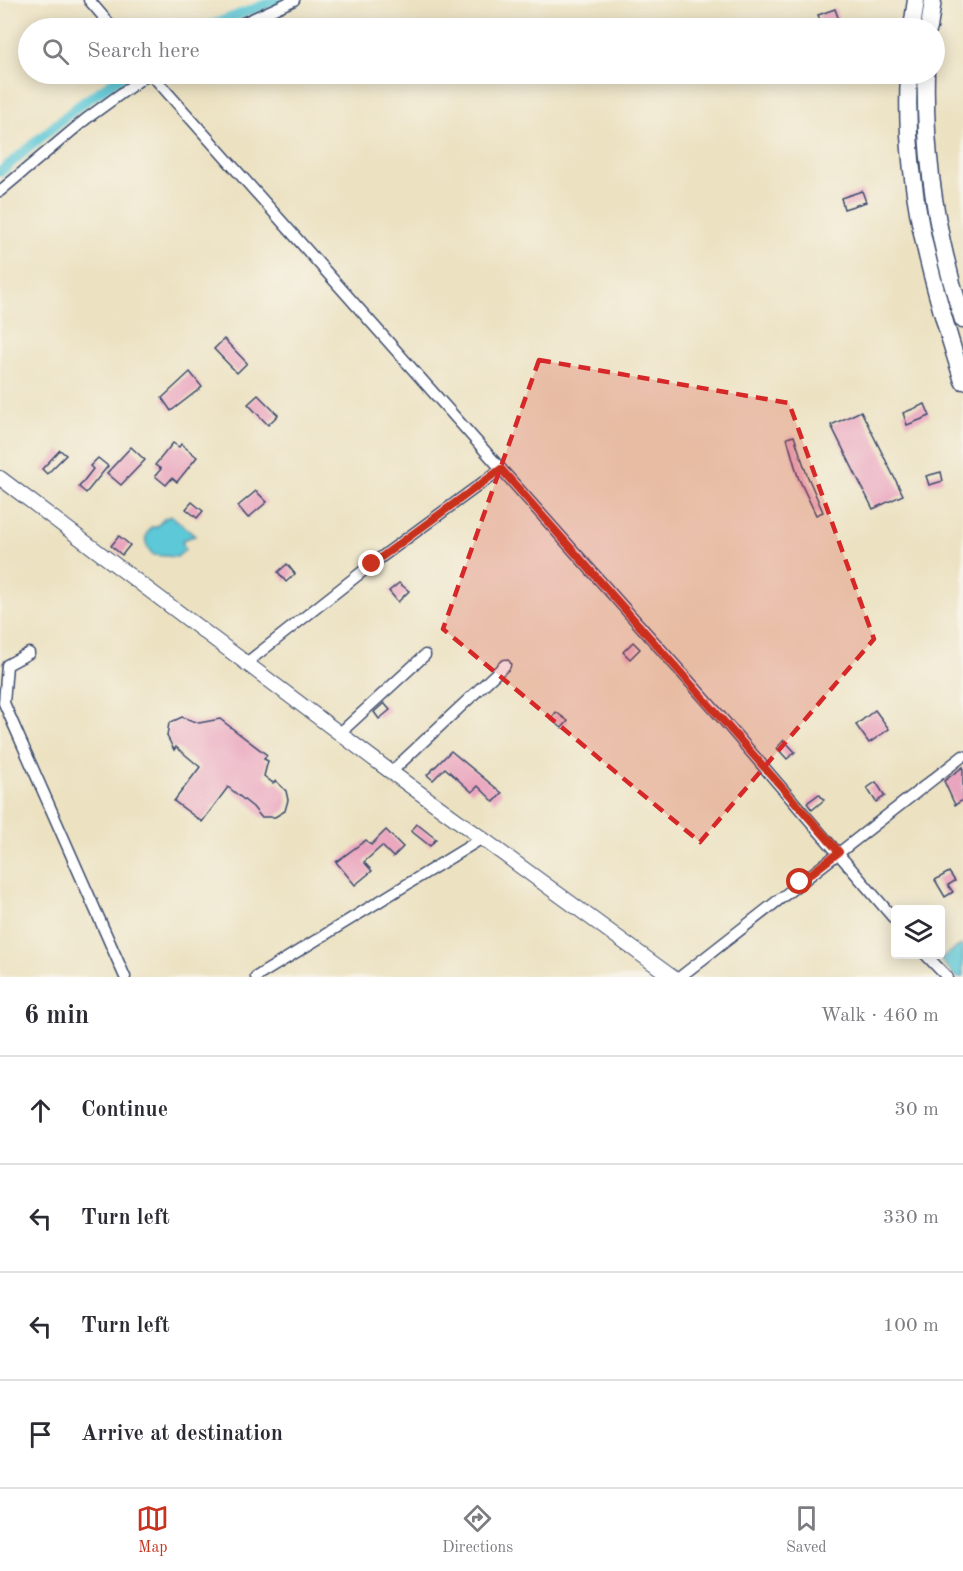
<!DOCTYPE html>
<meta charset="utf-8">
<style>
body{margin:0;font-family:"Old Standard TT",serif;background:#f7f7f7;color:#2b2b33}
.controls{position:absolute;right:18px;bottom:18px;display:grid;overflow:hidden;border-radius:6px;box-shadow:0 3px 15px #0003}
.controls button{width:54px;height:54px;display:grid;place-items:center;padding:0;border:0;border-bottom:2px solid #e1e1e2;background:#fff;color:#2b2b33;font:30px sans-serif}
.stop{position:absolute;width:18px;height:18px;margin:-14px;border:4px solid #c8321e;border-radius:50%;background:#fff}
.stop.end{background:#c8321e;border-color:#fff;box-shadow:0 2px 6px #0008}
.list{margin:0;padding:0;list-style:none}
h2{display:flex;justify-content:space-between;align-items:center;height:78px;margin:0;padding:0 24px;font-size:26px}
h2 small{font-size:20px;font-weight:400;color:#7c7c81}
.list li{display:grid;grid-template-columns:39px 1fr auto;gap:18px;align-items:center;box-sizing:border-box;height:108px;padding:0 24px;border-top:2px solid #e1e1e2}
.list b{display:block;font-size:22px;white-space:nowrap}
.list em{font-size:20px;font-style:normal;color:#7c7c81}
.icon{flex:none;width:33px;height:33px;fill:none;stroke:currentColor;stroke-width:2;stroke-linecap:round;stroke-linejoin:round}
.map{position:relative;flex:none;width:963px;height:977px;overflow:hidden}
.search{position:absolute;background:#fff;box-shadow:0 3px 15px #0003;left:18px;right:18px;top:18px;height:66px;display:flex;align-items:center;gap:15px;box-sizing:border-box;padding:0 21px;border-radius:33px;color:#7c7c81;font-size:22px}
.sheet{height:510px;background:#fff}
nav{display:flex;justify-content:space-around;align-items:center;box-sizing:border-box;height:84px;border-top:2px solid #e1e1e2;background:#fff;font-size:16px;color:#7c7c81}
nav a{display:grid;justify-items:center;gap:3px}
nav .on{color:#c8321e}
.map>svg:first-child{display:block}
</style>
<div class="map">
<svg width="963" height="977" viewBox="0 0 963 977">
<rect width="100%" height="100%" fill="#f7f3e8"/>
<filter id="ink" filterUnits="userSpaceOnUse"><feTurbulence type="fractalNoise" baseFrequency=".0167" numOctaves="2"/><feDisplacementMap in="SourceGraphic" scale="12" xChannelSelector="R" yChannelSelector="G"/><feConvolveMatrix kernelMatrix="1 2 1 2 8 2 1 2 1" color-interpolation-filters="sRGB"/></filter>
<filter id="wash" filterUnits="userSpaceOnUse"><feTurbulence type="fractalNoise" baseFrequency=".008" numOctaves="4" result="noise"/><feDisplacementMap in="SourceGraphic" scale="24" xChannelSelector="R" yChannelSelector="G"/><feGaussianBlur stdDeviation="1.35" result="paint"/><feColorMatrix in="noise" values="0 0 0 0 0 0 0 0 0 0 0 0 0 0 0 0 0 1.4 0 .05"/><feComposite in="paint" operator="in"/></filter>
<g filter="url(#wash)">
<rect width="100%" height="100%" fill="#ece2c2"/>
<g fill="#5dc8d7" stroke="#3c7c9a" stroke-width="1.5">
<path d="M172,516L195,536L182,540L185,550L177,557L153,555C145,545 142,538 151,527H156L165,518Z"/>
<path d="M961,945L963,948V977H956L940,959Z"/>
</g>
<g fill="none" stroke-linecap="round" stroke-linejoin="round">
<g stroke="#5dc8d7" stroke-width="10">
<path d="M204,28L277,0"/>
<path d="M0,172L78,106L125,74"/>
</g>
</g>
<g id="blocks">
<g fill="#eaa5be">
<path d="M835,9L840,23L823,28L818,15Z"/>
<path d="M862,191L866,202L844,209L841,198Z"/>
<path d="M224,339L247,363L237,373L214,349Z"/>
<path d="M190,372L202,387L171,411L162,398Z"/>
<path d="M258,395L278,415L268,425L248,404Z"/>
<path d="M925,404L930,416L907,425L903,413Z"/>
<path d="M861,411L903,495L873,509L831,425Z"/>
<path d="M794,436L807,475L823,512L816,515L798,477L787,438Z"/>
<path d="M173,443L179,447L181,444L197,457L177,482L172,478L166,485L155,476L161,469L155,465Z"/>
<path d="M131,447L145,460L121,485L107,473Z"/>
<path d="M60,450L66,455L47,474L42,469Z"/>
<path d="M98,458L108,466L86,493L79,487L93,469L90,466Z"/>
<path d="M941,472L943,481L929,485L926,476Z"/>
<path d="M256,491L267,502L248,518L238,506Z"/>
<path d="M192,502L203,511L197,518L186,509Z"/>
<path d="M119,536L130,545L122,555L111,546Z"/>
<path d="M287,564L295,574L286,582L278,572Z"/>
<path d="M399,583L409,591L398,602L389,591Z"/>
<path d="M633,642L640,649L630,659L623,652Z"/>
<path d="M384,703L390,710L379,719L374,712Z"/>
<path d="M875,710L889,729L869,743L856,725Z"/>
<path d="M556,712L568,721L562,728L551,719Z"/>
<path d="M182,717L199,723L220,719L267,755L264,759L268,761L264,776L273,783L276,781L286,791L288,800L285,811L275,817H261L253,807L228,787L202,822L174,801L200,767L176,747L174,750L167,736L169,723Z"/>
<path d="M784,740L795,752L787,759L777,748Z"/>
<path d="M451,751L502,793L494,802L478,786L472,792L445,768L433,780L427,775Z"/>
<path d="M963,767V800L955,805L944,781Z"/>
<path d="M876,782L885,796L876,802L867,788Z"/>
<path d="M819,794L824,800L812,810L807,803Z"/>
<path d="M417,824L436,839L430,846L411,831Z"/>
<path d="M386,830L403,847L393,857L382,846L364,862L372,871L355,885L336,862L366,840L371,845Z"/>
<path d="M949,872L955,881L948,885L953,892L945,897L935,880Z"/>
</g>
</g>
</g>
<g filter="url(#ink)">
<use href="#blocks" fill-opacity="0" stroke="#3a4a6d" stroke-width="1.5"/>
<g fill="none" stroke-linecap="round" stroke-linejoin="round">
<g stroke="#3a4a6d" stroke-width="13">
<g id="minor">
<path d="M89,0L113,28"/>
<path d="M232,28L294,0"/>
<path d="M151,74L720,716L896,921"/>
<path d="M0,191L86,119L148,74"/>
<path d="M29,653L7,665L4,703L125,977"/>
<path d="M245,664L372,564L501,469"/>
<path d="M340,733L425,655"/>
<path d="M391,772L505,665"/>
<path d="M925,954L947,977"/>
<path d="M256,977L481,839"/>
<path d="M680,977L963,756"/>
</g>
</g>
<g stroke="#3a4a6d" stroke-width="16">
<path id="tertiary" d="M0,478L391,772L672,977"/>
</g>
<g stroke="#3a4a6d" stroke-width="19">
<g id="trunk">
<path d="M912,28L916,0"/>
<path d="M929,28L933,0"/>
<path d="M909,74C903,183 930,278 963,381"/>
<path d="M926,74C924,158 937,240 963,320"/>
</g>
</g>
<use href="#minor" stroke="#fff" stroke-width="10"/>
<use href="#tertiary" stroke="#fff" stroke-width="14"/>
<use href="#trunk" stroke="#fff" stroke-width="16"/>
</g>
</g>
<g fill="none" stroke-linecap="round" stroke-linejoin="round" filter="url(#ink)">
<path stroke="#c8321e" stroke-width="8" d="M372,564L501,469L839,852L800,882"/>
</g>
<path fill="#d62828" fill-opacity="0.2" stroke="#d62828" stroke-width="4.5" stroke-dasharray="12 8" stroke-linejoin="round" d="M539,360L789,403L874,639L700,842L443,629Z"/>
</svg>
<div class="controls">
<button><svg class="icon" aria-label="layers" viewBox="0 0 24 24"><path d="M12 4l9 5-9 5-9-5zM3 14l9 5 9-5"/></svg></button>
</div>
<div class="stop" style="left:800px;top:882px"></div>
<div class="stop end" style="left:372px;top:564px"></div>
<div class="search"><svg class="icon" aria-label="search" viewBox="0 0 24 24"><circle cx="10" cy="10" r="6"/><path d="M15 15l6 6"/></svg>Search here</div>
</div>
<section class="sheet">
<h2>6 min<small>Walk · 460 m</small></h2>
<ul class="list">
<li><svg class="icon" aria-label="ahead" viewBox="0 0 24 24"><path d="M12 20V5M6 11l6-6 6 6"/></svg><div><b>Continue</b></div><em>30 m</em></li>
<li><svg class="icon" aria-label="left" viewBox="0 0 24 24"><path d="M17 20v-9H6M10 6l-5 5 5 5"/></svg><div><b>Turn left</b></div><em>330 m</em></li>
<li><svg class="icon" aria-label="left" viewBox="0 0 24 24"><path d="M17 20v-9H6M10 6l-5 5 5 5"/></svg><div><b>Turn left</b></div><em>100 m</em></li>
<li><svg class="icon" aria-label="arrive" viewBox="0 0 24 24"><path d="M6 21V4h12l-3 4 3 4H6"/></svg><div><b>Arrive at destination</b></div></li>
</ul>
</section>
<nav>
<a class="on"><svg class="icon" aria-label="map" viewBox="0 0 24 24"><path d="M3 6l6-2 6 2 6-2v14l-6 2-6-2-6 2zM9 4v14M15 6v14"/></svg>Map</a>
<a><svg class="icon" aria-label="directions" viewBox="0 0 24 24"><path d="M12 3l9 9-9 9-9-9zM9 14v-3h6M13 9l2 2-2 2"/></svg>Directions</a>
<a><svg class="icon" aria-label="saved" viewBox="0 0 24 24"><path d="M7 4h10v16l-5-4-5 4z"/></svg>Saved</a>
</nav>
